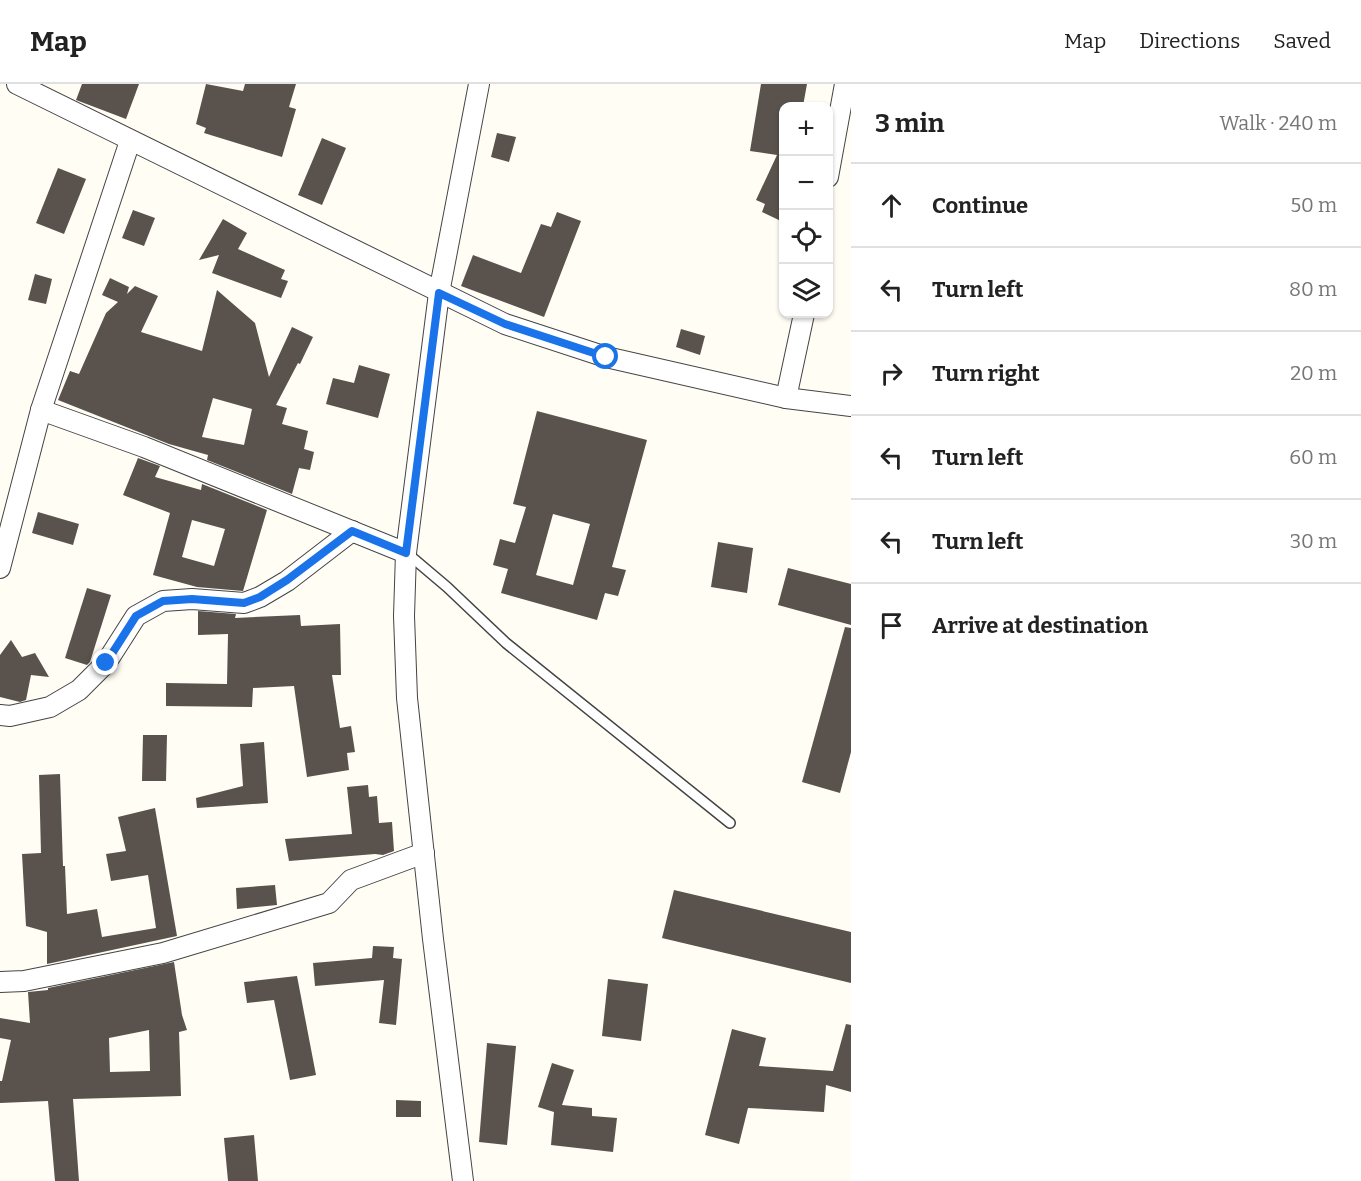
<!DOCTYPE html>
<meta charset="utf-8">
<style>
body{margin:0;font-family:Bitter,serif;background:#f6f6f6;color:#222}
.controls{position:absolute;right:18px;top:18px;display:grid;overflow:hidden;border-radius:12px;box-shadow:0 2px 4px #0004}
.controls button{width:54px;height:54px;display:grid;place-items:center;padding:0;border:0;border-bottom:2px solid #e0e0e0;background:#fff;color:#222;font:30px sans-serif}
.stop{position:absolute;width:18px;height:18px;margin:-14px;border:4px solid #1a73e8;border-radius:50%;background:#fff}
.stop.end{background:#1a73e8;border-color:#fff;box-shadow:0 2px 6px #0008}
.list{margin:0;padding:0;list-style:none}
h2{display:flex;justify-content:space-between;align-items:center;height:78px;margin:0;padding:0 24px;font-size:26px}
h2 small{font-size:20px;font-weight:400;color:#767676}
.list li{display:grid;grid-template-columns:39px 1fr auto;gap:18px;align-items:center;box-sizing:border-box;height:84px;padding:0 24px;border-top:2px solid #e0e0e0}
.list b{display:block;font-size:22px;white-space:nowrap}
.list em{font-size:20px;font-style:normal;color:#767676}
.icon{flex:none;width:33px;height:33px;fill:none;stroke:currentColor;stroke-width:2;stroke-linecap:round;stroke-linejoin:round}
.map{position:relative;flex:none;width:851px;height:1097px;overflow:hidden}
header{display:flex;align-items:center;gap:36px;box-sizing:border-box;height:84px;padding:0 30px;background:#fff;border-bottom:2px solid #e0e0e0}
header strong{font-size:28px}
nav{display:flex;gap:33px;margin-inline-start:auto;font-size:21px}
main{display:flex}
aside{flex:1;background:#fff}
.map>svg:first-child{display:block}
</style>
<header>
<strong>Map</strong>
<nav><a>Map</a><a>Directions</a><a>Saved</a></nav>
</header>
<main>
<div class="map">
<svg width="851" height="1097" viewBox="0 0 851 1097">
<rect width="100%" height="100%" fill="#fffdf4"/>
<g fill="#59524d" fill-rule="evenodd">
<path d="M82,0H139L126,35L76,16Z"/>
<path d="M206,0L243,7L245,0H296L289,23L296,25L282,73L204,49L206,44L196,40Z"/>
<path d="M761,0H807L803,22H783V138L762,128L765,120L756,116L777,71L750,67Z"/>
<path d="M497,49L516,53L509,78L491,73Z"/>
<path d="M322,54L346,64L322,121L298,111Z"/>
<path d="M58,84L86,95L64,150L36,139Z"/>
<path d="M133,126L155,134L144,162L122,154Z"/>
<path d="M557,128L581,137L544,233L461,202L473,171L521,189L541,140L551,143Z"/>
<path d="M223,135L247,149L238,165L285,186L281,195L288,197L281,214L212,189L219,171L199,176Z"/>
<path d="M35,190L52,195L46,220L28,216Z"/>
<path d="M110,194L129,203L127,210L135,202L158,212L141,248L202,267L217,206L255,239L269,293L292,243L313,253L300,280L298,279L276,321L287,324L282,340L308,347L304,365L314,368L310,386L299,384L292,410L207,376L208,371L169,360L58,316L70,287L79,290L106,229L118,218L102,211ZM213,314L252,325L244,361L202,353Z"/>
<path d="M681,245L705,252L700,271L676,263Z"/>
<path d="M359,281L390,290L378,334L326,320L333,294L354,299Z"/>
<path d="M537,327L647,356L612,483L626,486L618,512L605,509L597,536L501,509L508,485L493,481L500,455L515,459L526,423L513,420ZM553,430L590,440L573,501L536,491Z"/>
<path d="M138,374L160,382L155,393L201,406L202,400L267,426L243,507L197,503L153,491L170,429L123,411ZM192,436L225,445L214,482L182,473Z"/>
<path d="M38,428L79,440L73,461L32,449Z"/>
<path d="M718,458L753,464L747,509L711,503Z"/>
<path d="M788,484L851,500V541L778,521Z"/>
<path d="M87,504L111,511L90,578L87,581L65,574Z"/>
<path d="M198,527L236,530L235,534L300,531L301,542L340,540L341,591H332L340,644L351,642L355,668L347,669L349,686L307,693L294,602L253,604L252,623L166,622V599L227,600L228,550L198,551Z"/>
<path d="M845,543L851,544V668L840,709L802,698Z"/>
<path d="M11,556L22,573L35,569L49,593L31,591L26,616L20,618L0,613V571Z"/>
<path d="M143,651H167L166,697H142Z"/>
<path d="M264,658L268,719L197,724L196,714L243,702L240,660Z"/>
<path d="M60,690L63,782H65L67,830L97,825L102,853L156,844L148,791L111,797L106,770L126,767L118,733L155,724L177,852L47,880V848L26,842L22,770L41,769L39,691Z"/>
<path d="M368,701L369,713L377,712L379,739L392,738L394,767L383,771L375,770L289,777L285,755L352,750L347,703Z"/>
<path d="M275,801L277,821L237,825L236,804Z"/>
<path d="M674,806L851,848V899L662,854Z"/>
<path d="M373,862L394,863L393,874L402,875L396,941L379,939L384,896L315,902L313,879L372,874Z"/>
<path d="M174,878L182,931L187,946L179,948L181,1012L73,1015L79,1097H55L48,1017L0,1019V997H2L11,956L0,954V934L30,939L28,908L48,906V904ZM149,946L150,987L110,988L109,954Z"/>
<path d="M297,892L316,991L290,996L274,916L247,919L244,898Z"/>
<path d="M608,895L648,900L641,957L602,952Z"/>
<path d="M846,940L851,941V1008L826,1001L824,1028L748,1024L739,1060L705,1051L732,945L766,954L759,982L833,987Z"/>
<path d="M487,959L516,962L507,1061L479,1058Z"/>
<path d="M552,979L574,986L562,1021L592,1024V1032L617,1034L613,1068L551,1061L554,1028L538,1023Z"/>
<path d="M396,1016L421,1017V1033H396Z"/>
<path d="M254,1051L258,1097H228L224,1054Z"/>
</g>
<g fill="none" stroke-linecap="round" stroke-linejoin="round">
<g stroke="#444" stroke-width="12">
<path id="service" d="M408,470L447,503L506,559L730,739"/>
</g>
<g stroke="#444" stroke-width="22">
<g id="minor">
<path d="M17,0L505,240L606,273L786,314L851,322"/>
<path d="M828,93L845,0"/>
<path d="M786,314L804,230"/>
<path d="M41,326L144,363L406,469"/>
<path d="M0,484L41,326L130,57"/>
<path d="M0,631L10,632L50,623L79,606L106,579L136,532L163,517L192,515L244,519L260,513L287,497L352,447"/>
<path d="M0,898L24,897L163,869L329,819L351,796L424,769"/>
<path d="M463,1097L433,855L407,614L404,532L406,469L439,209L479,0"/>
</g>
</g>
<use href="#service" stroke="#fff" stroke-width="9"/>
<use href="#minor" stroke="#fff" stroke-width="20"/>
</g>
<g fill="none" stroke-linecap="round" stroke-linejoin="round">
<path stroke="#1a73e8" stroke-width="8" d="M106,579L136,532L163,517L192,515L244,519L260,513L287,496L352,447L406,469L439,209L505,240L606,273"/>
</g>
</svg>
<div class="controls">
<button>+</button>
<button>−</button>
<button><svg class="icon" aria-label="locate" viewBox="0 0 24 24"><circle cx="12" cy="12" r="6"/><path d="M12 2v4M12 18v4M2 12h4M18 12h4"/></svg></button>
<button><svg class="icon" aria-label="layers" viewBox="0 0 24 24"><path d="M12 4l9 5-9 5-9-5zM3 14l9 5 9-5"/></svg></button>
</div>
<div class="stop" style="left:606px;top:273px"></div>
<div class="stop end" style="left:106px;top:579px"></div>
</div>
<aside>
<h2>3 min<small>Walk · 240 m</small></h2>
<ul class="list">
<li><svg class="icon" aria-label="ahead" viewBox="0 0 24 24"><path d="M12 20V5M6 11l6-6 6 6"/></svg><div><b>Continue</b></div><em>50 m</em></li>
<li><svg class="icon" aria-label="left" viewBox="0 0 24 24"><path d="M17 20v-9H6M10 6l-5 5 5 5"/></svg><div><b>Turn left</b></div><em>80 m</em></li>
<li><svg class="icon" aria-label="right" viewBox="0 0 24 24"><path d="M7 20v-9h11M14 6l5 5-5 5"/></svg><div><b>Turn right</b></div><em>20 m</em></li>
<li><svg class="icon" aria-label="left" viewBox="0 0 24 24"><path d="M17 20v-9H6M10 6l-5 5 5 5"/></svg><div><b>Turn left</b></div><em>60 m</em></li>
<li><svg class="icon" aria-label="left" viewBox="0 0 24 24"><path d="M17 20v-9H6M10 6l-5 5 5 5"/></svg><div><b>Turn left</b></div><em>30 m</em></li>
<li><svg class="icon" aria-label="arrive" viewBox="0 0 24 24"><path d="M6 21V4h12l-3 4 3 4H6"/></svg><div><b>Arrive at destination</b></div></li>
</ul>
</aside>
</main>
